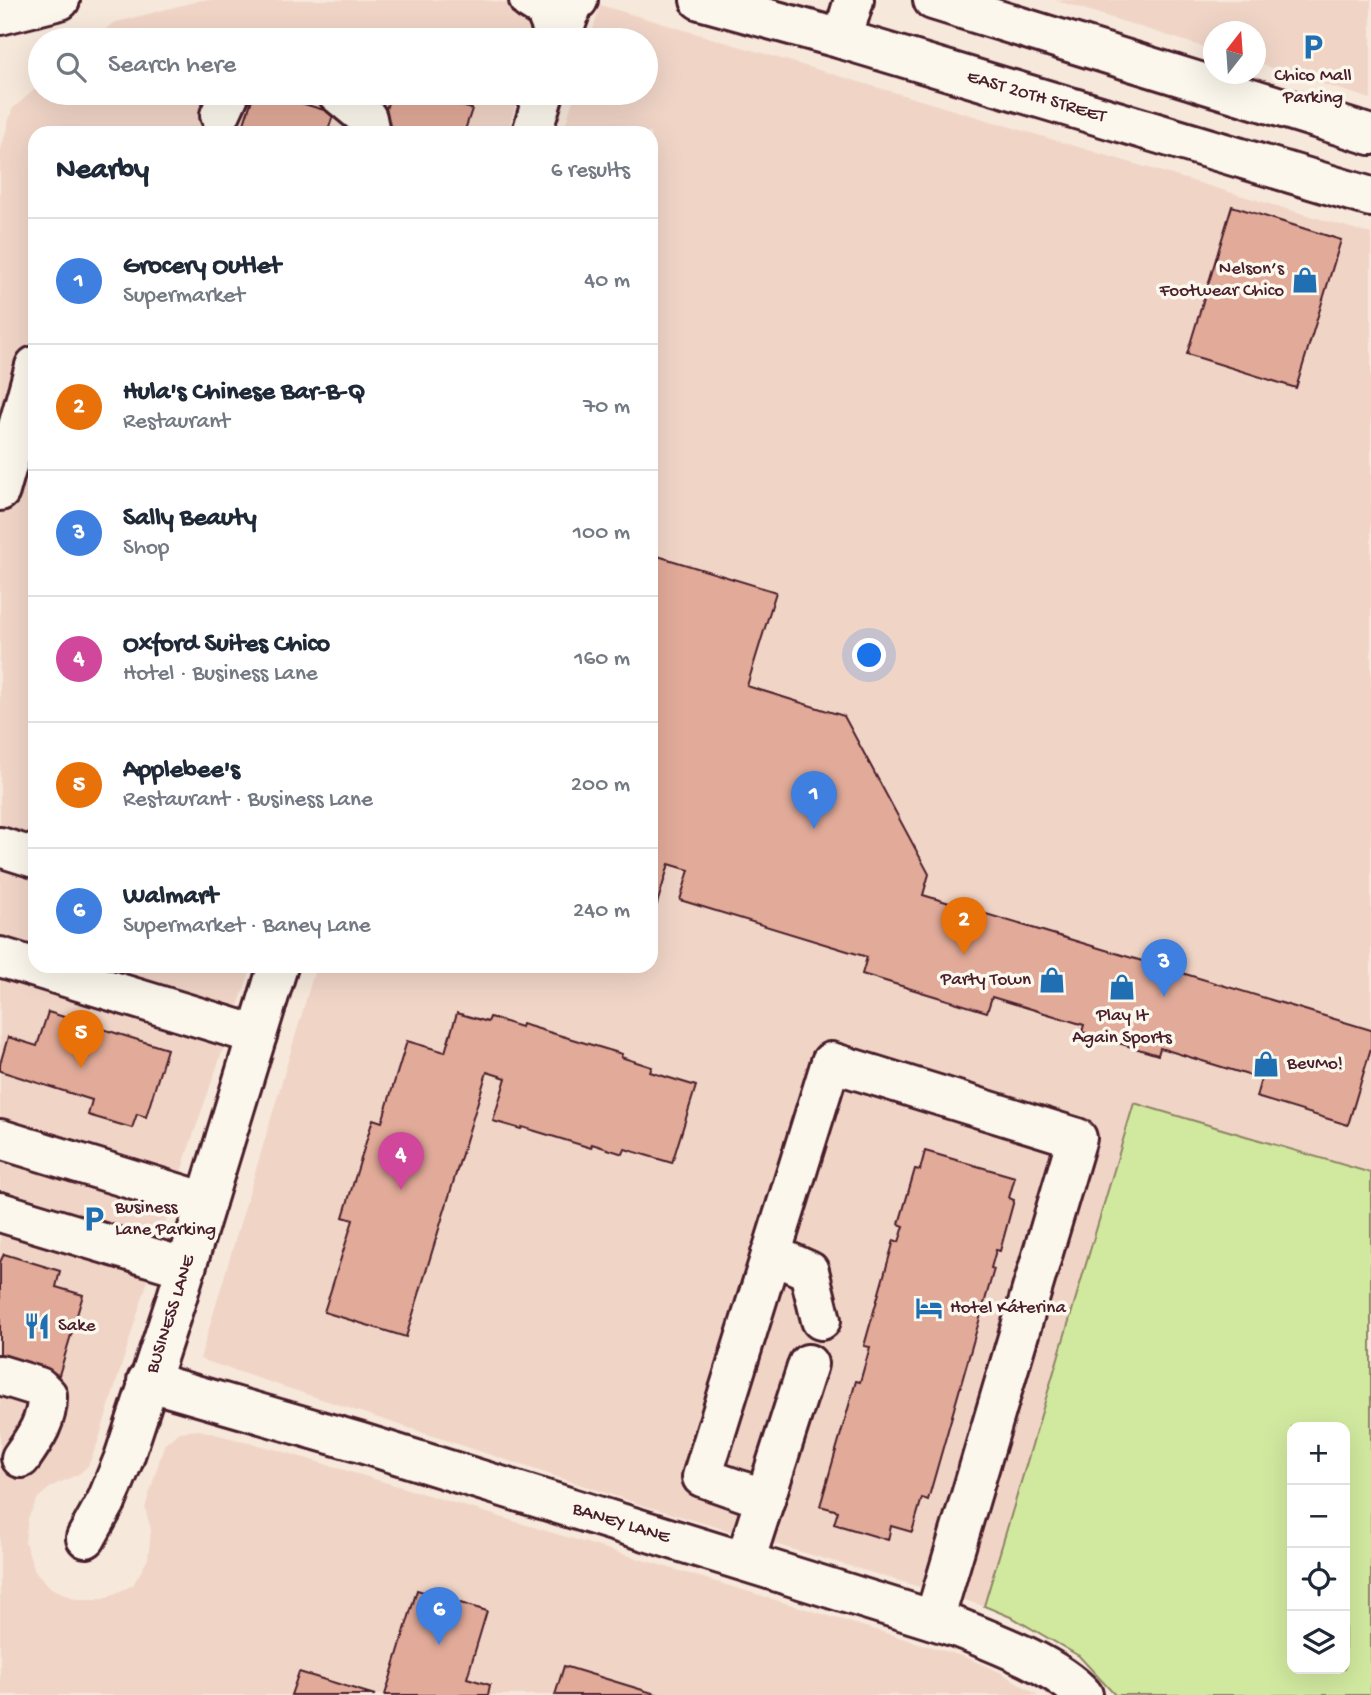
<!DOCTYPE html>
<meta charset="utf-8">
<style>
body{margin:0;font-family:"Gochi Hand",sans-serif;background:#f2f2f3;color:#1f2937}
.controls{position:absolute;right:21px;bottom:21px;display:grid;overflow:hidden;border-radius:14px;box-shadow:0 7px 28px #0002}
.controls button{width:63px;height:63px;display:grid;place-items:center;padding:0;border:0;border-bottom:2px solid #e0e1e3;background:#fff;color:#1f2937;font:35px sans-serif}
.compass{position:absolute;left:1203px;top:21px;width:63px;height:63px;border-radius:50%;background:#fff;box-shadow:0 7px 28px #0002;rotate:17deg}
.you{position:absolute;left:870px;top:656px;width:24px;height:24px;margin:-18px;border:5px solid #fff;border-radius:50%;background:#1a73e8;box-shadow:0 0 0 10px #1a73e833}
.badge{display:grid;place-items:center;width:46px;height:46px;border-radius:50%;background:#0b8043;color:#fff;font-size:23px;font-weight:700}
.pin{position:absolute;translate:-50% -58px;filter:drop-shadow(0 2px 4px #0008)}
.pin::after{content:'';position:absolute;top:37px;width:24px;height:21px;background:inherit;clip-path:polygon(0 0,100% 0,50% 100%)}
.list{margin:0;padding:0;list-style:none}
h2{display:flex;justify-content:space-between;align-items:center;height:91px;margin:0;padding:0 28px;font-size:30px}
h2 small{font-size:23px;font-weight:400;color:#747a83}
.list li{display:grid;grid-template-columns:46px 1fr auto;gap:21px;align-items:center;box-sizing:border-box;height:126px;padding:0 28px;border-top:2px solid #e0e1e3}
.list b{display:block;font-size:26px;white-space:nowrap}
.list p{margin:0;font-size:23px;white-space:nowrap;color:#747a83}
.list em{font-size:23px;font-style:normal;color:#747a83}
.icon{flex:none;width:38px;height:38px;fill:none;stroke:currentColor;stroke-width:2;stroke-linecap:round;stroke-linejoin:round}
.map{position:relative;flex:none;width:1371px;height:1695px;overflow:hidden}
.search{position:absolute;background:#fff;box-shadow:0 7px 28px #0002;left:28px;top:28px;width:630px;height:77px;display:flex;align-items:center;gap:18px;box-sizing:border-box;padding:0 24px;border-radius:38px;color:#747a83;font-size:26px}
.panel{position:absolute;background:#fff;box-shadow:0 7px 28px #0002;left:28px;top:126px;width:630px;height:847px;border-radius:21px}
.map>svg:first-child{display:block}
</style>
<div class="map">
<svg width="1371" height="1695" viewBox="0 0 1371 1695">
<rect width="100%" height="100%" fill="#f6e8db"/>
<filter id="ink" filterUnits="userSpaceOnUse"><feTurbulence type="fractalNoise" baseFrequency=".0143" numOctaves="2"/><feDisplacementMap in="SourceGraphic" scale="14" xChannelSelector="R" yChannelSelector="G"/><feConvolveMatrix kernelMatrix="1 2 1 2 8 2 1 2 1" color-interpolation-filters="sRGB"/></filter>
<g filter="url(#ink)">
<g fill="#f0d5c7">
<path d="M202,0H483L524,5L530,40H92L113,23Z"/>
<path d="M1055,0H1371V99L1256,63V32H1214L1213,50Z"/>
<path d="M600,5L1371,234V1174L1134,1104L984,1606L642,1505L200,1359L316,966H651V133H563L575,93H646V40H590Z"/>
<path d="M40,85V93H519L507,133H35V966H252L188,1150L98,1442L88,1466L79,1474L52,1486L38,1498L28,1518L25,1542L35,1571L51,1588L76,1599H103L133,1585L148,1559L151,1530L145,1508L164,1445L179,1432L199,1430L278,1450L965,1657L1002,1673L1038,1695H0V153L12,109Z"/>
</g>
<path fill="#d1e99f" stroke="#8e8465" stroke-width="2" fill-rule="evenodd" d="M1134,1103L1371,1173V1695H1115L1079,1656L1013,1618L984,1606ZM1292,1427H1345V1669H1292Z"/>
<g fill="#e1aa99" stroke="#4a1f2b" stroke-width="2">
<path d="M254,93H268L334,113L327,133H241Z"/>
<path d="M391,93H417L472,109L464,133H393L380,129Z"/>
<path d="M1232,206L1341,240L1296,388L1187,354Z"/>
<path d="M651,554L776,592L747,686L844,716L929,874L923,895L1371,1030V1048L1348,1125L1256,1097L1261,1079L1160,1048L1158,1055L1082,1032L1084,1025L992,997L987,1012L862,974L867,957L680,900L689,870L669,864L654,914L651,913Z"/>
<path d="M48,1012L167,1049L146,1117L137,1114L132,1128L88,1115L92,1100L0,1071V1064L8,1037L37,1046Z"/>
<path d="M457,1013L488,1022L490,1017L521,1027L522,1024L622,1054L621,1057L652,1067L650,1072L696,1086L672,1163L625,1149L623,1154L592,1144L591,1148L522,1127L521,1129L493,1121L506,1078L487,1072L406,1337L324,1312L353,1220L343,1217L373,1119L382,1122L407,1041L445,1052Z"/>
<path d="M925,1151L1015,1177L1009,1198L1014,1200L1000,1251L996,1250L991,1268L994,1269L928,1500L922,1498L912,1532L891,1526L888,1540L834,1524L838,1511L820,1506L856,1381L860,1382L870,1347L864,1346L894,1240L899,1242L904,1226L899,1224L915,1169L920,1170Z"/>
<path d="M4,1254L60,1271L56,1287L83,1295L59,1375L0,1357V1262Z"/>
<path d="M417,1590L487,1611L467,1678L490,1685L488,1695H385Z"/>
<path d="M564,1666L659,1695H555Z"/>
<path d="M299,1672L375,1695H291Z"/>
</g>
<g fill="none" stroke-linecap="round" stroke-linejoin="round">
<g stroke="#4a1f2b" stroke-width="44">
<g id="minor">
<path d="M529,0L545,10L557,40"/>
<path id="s1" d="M700,0L842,39L1371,197"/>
<path d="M933,0L1371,135"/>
<path d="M0,15L60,0"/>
<path d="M842,39L854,0"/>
<path d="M560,40L573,4L578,0"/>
<path d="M337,93L367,118L370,133"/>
<path d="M220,115L230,93"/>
<path d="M532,133L544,93"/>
<path d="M0,491L35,366"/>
<path d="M0,847L35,858"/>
<path d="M0,957L257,1035"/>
<path d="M0,1139L206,1202"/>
<path d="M0,1212L186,1268"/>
<path d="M771,1254L809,1271L821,1320"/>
<path d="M0,1375L39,1387L47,1395C48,1420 35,1438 21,1458"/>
<path id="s2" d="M147,1381L358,1442L956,1627C994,1642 1056,1665 1083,1695"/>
<path d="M765,1499L808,1364"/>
<path id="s3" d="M86,1538L107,1500L124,1458L177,1297L278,966"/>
<path d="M745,1561L765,1499L702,1477L831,1062L1077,1138L934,1620"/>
</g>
</g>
<use href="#minor" stroke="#fbf7ec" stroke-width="38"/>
</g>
</g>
<defs>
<g id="parking-bare" transform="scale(2.1)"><path d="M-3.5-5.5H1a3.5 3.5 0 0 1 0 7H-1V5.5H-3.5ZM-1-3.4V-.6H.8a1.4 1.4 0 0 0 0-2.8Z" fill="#1f6fb2" stroke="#fbf7ec" stroke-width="2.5" paint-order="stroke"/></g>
<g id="shop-bare" transform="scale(2.1)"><path d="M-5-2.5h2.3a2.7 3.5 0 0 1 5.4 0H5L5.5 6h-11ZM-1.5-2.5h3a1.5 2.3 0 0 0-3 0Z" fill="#1f6fb2" stroke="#fbf7ec" stroke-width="2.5" paint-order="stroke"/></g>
<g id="hotel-bare" transform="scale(2.1)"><path d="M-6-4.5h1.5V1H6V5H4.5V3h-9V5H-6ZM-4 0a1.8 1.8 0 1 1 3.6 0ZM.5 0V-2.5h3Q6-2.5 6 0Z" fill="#1f6fb2" stroke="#fbf7ec" stroke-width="2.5" paint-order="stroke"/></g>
<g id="restaurant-bare" transform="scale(2.1)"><path d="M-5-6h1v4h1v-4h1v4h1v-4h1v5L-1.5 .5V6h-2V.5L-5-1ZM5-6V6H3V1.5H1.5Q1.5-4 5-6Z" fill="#1f6fb2" stroke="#fbf7ec" stroke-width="2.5" paint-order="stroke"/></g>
</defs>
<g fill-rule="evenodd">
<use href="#parking-bare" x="1313" y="47"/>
<use href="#shop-bare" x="1305" y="280"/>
<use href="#shop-bare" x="1052" y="980"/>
<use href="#shop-bare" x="1122" y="987"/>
<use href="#shop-bare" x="1266" y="1064"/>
<use href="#parking-bare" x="94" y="1219"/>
<use href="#hotel-bare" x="929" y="1308"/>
<use href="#restaurant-bare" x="37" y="1326"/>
</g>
<g text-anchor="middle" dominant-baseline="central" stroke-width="7" stroke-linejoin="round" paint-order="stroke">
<g font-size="19" fill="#4a1f2b" stroke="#fbf7ec" text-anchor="start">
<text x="1313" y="76" text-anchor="middle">Chico Mall<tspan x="1313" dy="22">Parking</tspan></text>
<text x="1284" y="269" text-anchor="end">Nelson’s<tspan x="1284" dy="22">Footwear Chico</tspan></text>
<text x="1031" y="980" text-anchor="end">Party Town</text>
<text x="1122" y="1016" text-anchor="middle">Play It<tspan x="1122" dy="22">Again Sports</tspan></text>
<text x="1287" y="1064">BevMo!</text>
<text x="115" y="1208">Business<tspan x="115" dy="22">Lane Parking</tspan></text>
<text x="950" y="1308">Hotel Káterina</text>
<text x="58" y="1326">Sake</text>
</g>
<g font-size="19" fill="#4a1f2b" stroke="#fbf7ec">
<text stroke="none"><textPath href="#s1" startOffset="350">EAST 20TH STREET</textPath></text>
<text stroke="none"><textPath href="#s3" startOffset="240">BUSINESS LANE</textPath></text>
<text stroke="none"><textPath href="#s2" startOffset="495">BANEY LANE</textPath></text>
</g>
</g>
</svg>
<div class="controls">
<button>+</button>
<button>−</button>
<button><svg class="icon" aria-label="locate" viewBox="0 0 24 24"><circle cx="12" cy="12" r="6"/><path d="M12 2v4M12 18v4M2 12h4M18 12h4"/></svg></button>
<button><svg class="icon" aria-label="layers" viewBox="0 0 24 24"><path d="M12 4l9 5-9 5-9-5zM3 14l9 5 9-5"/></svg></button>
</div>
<svg class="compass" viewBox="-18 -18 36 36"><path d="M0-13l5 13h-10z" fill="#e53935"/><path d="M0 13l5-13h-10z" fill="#747a83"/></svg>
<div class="you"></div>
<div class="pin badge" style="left:814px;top:829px;background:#3f7fe0">1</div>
<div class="pin badge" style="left:964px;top:955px;background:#e8710a">2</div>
<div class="pin badge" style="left:1164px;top:997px;background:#3f7fe0">3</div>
<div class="pin badge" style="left:401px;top:1190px;background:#d1479c">4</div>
<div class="pin badge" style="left:81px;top:1068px;background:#e8710a">5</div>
<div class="pin badge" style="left:439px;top:1645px;background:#3f7fe0">6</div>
<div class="search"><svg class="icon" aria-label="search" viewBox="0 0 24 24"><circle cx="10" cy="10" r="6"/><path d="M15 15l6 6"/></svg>Search here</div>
<section class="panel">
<h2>Nearby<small>6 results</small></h2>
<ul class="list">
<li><span class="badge" style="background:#3f7fe0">1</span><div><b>Grocery Outlet</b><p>Supermarket</p></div><em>40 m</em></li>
<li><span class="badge" style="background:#e8710a">2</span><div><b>Hula's Chinese Bar-B-Q</b><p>Restaurant</p></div><em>70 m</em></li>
<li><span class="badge" style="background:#3f7fe0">3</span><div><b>Sally Beauty</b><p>Shop</p></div><em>100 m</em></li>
<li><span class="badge" style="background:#d1479c">4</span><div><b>Oxford Suites Chico</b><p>Hotel · Business Lane</p></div><em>160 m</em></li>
<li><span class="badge" style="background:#e8710a">5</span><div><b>Applebee's</b><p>Restaurant · Business Lane</p></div><em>200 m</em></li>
<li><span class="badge" style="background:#3f7fe0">6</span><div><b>Walmart</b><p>Supermarket · Baney Lane</p></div><em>240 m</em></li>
</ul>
</section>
</div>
